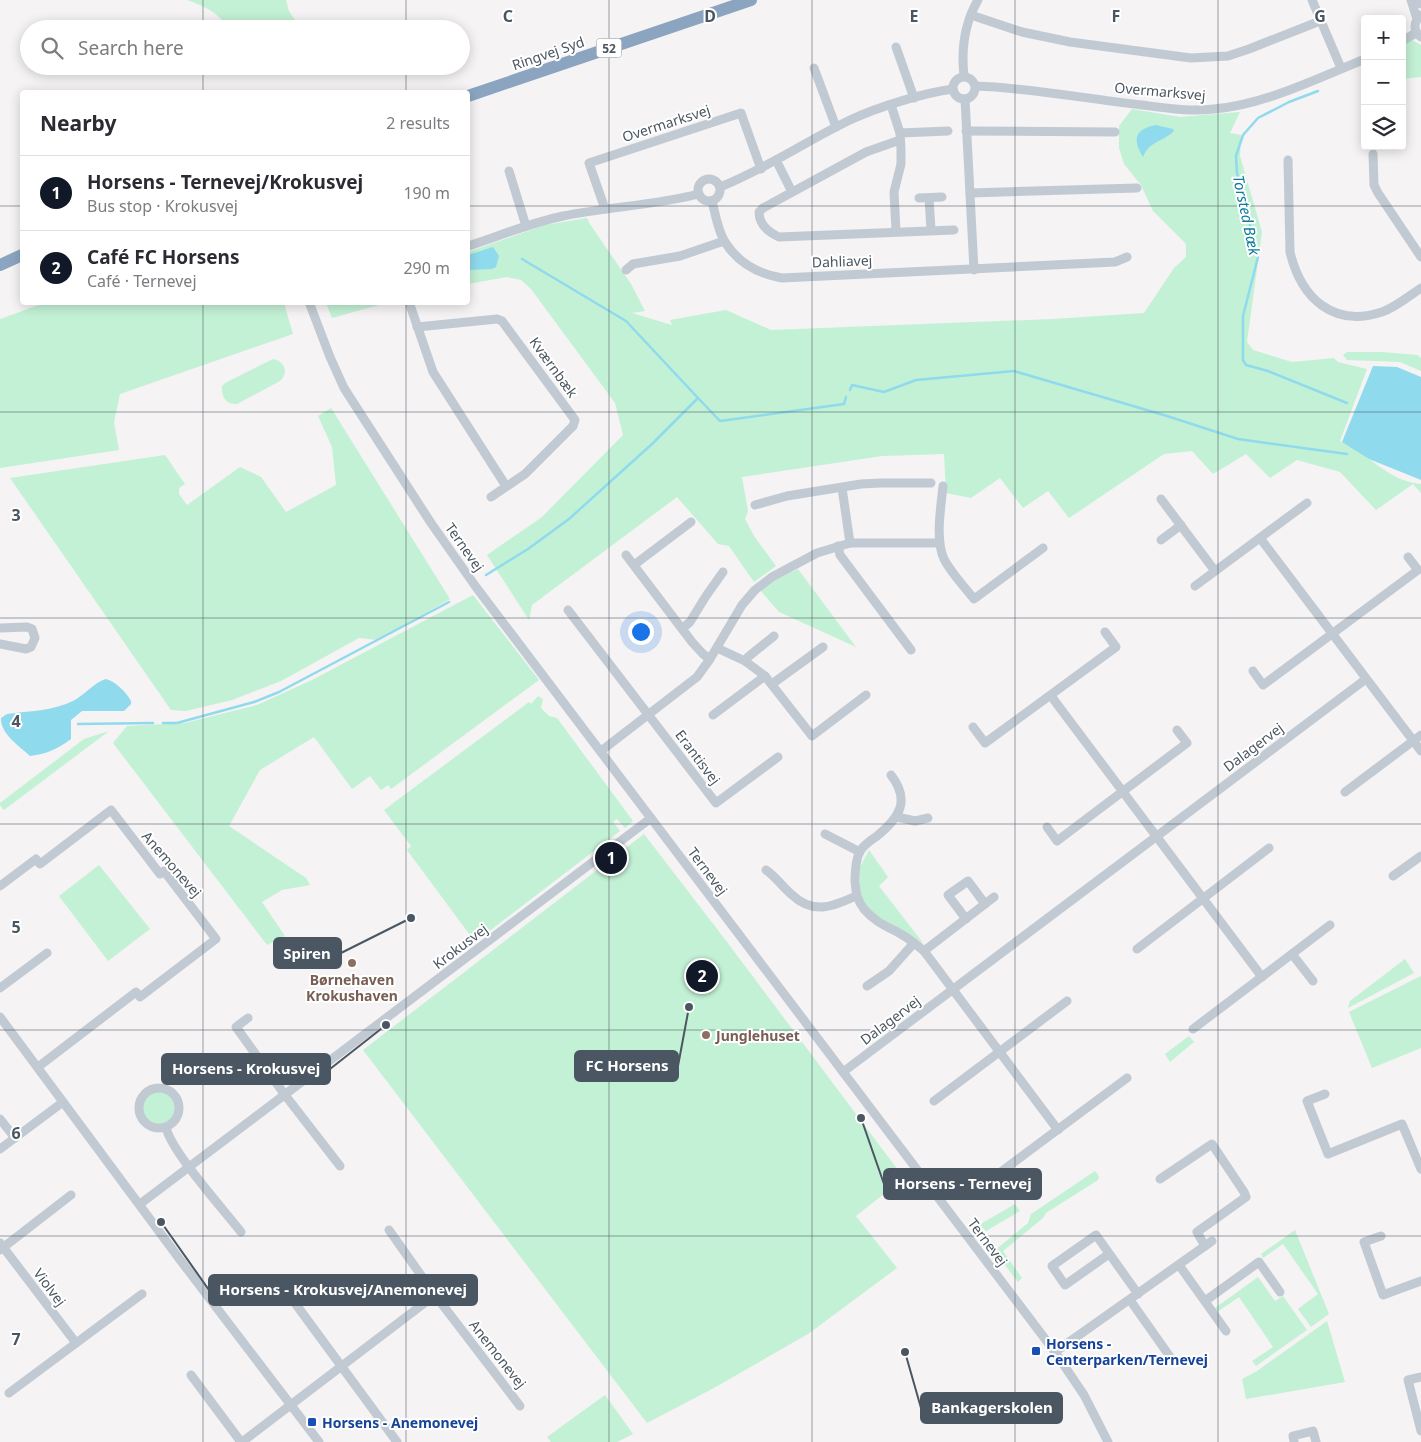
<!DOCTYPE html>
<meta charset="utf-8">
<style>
body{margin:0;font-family:"Noto Sans",sans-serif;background:#f7f7f7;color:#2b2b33}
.controls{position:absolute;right:15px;top:15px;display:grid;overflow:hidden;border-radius:5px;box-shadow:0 2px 12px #0003}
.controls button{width:45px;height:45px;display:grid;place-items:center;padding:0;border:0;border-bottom:1px solid #e1e1e2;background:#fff;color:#2b2b33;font:25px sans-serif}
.you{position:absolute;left:640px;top:631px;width:18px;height:18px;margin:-12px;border:4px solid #fff;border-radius:50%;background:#1a73e8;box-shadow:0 0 0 8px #1a73e833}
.badge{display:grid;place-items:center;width:32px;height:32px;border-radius:50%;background:#111827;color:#fff;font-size:16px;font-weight:700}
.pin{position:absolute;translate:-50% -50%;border:2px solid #fff;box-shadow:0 1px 5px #0006}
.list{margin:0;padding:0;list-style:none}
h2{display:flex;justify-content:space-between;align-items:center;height:65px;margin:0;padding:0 20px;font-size:21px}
h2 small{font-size:16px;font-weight:400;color:#7c7c81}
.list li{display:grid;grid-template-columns:32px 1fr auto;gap:15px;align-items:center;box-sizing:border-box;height:75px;padding:0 20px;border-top:1px solid #e1e1e2}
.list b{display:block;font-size:19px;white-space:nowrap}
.list p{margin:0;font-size:16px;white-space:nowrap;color:#7c7c81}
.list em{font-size:16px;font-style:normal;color:#7c7c81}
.icon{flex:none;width:28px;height:28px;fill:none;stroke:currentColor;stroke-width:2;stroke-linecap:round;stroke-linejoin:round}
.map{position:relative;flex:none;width:1421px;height:1442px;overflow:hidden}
.search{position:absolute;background:#fff;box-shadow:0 2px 12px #0003;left:20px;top:20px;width:450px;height:55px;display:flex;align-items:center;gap:12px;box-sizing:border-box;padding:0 18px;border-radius:28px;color:#7c7c81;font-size:19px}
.panel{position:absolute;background:#fff;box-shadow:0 2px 12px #0003;left:20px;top:90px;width:450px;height:215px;border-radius:5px}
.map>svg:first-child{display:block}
</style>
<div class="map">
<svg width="1421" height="1442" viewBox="0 0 1421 1442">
<rect width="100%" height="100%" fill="#f5f3f3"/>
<g fill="#c3f1d5">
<path d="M187,0H286L289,11L301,29H229C218,12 206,7 187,0Z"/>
<path d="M1412,40L1421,45V77L1402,79V46Z"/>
<path d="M1132,109L1180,117L1240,112L1230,133L1241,135L1240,156L1262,232L1247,342L1253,350L1292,362L1334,358L1338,362L1367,369L1340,441C1368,453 1389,482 1421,484V493L1413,484L1376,510L1340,472L1297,460L1270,478L1246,454L1213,474L1192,451L1164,454L1069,518L1048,491L1023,508L1000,478L971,498L946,493L944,454L882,456L742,477L748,511L745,519L754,536L776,566L754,582L729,546L718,544L677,497L532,605L529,620L487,555L542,517L623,435L615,403L531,289L521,280L507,277L468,284V252L545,225L587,218L590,224L631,284L645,311L632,313L672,325L670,320L726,310L771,330L1053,319L1144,313L1174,268L1186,257V244L1153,211L1141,185L1124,164L1119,148V126Z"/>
<path d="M47,302L284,303L293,334L120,394L114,422L119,450L0,468V319Z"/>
<path d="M326,303V302L386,303L332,318Z"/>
<path d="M1347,352H1382L1418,355L1421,358V371L1400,362L1347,360L1343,355Z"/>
<path d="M273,359C285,361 289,373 280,381L237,404C226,405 221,396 222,386L225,383Z"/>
<path d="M331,408L450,599L378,640L359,638L281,681L232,700L186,711L171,710L10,478L165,455L185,484L179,488V494L187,505L240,467L261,477L286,512L336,485L332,447L318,416Z"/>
<path d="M798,569L856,647L779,612L761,591L771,582Z"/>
<path d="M473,595L539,680L391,789L388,785L381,790L370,776L352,789L314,737L260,770L229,826L306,878L310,885L282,890L262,902L285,936L267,945L113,743L127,726L185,723L257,705L312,680Z"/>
<path d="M538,696L543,699L541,708L549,716L557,718L633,821L625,828L617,819L613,822L620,831L475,942L407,850L411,846L384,810L529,702L531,704Z"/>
<path d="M109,731L4,810L0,805V803L84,739Z"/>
<path d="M644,834L727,942L904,1178L856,1216L897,1268L808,1334L712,1389L647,1423L363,1050Z"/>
<path d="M869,850L888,877L879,886L923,943L875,915L863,901L860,887V867Z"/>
<path d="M99,865L150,929L108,961L59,896Z"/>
<path d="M1405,959L1414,973L1348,1008L1350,1001Z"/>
<path d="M1421,976V1048L1372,1068L1349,1012Z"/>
<path d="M1189,1036L1194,1042L1170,1062L1165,1054Z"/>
<circle cx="160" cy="1108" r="17"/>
<path d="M1095,1171L1099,1176L1098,1180L1046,1213L1043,1218L1003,1251L1022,1278L1018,1282L994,1251L1028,1223L1031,1214Z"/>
<path d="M1015,1204L1020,1211L986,1231L979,1225Z"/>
<path d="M1295,1230L1329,1314L1311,1327L1298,1309L1318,1294L1283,1244L1263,1258L1261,1254Z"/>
<path d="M1258,1277L1275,1301L1283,1296L1307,1330L1256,1366L1252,1361L1273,1347L1239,1297L1217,1312L1215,1308Z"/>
<path d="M1327,1321L1345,1382L1246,1399L1242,1379L1257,1371Z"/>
<path d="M605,1395L633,1434L617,1442H551L547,1437Z"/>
</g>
<g fill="#90daee">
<path d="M1156,125L1173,129L1174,131C1163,142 1149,141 1143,157C1132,139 1135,129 1156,125Z"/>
<path d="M493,247L499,256L496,267L492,269L468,270V255Z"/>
<path d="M1373,366L1397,367L1421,377V480L1369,459L1342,442Z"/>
<path d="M106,679C115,681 126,692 131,701V704L124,711H82L71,720V739C58,749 46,754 30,756C19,746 0,733 1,718L7,714C29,711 53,711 73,701C85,695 93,683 106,679Z"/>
</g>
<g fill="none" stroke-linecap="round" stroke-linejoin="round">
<g stroke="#90daee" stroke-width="2.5">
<path d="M1318,91L1289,102L1258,118L1243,135L1236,156L1237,173L1258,257L1243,316V360L1246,365L1268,371L1347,403"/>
<path d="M522,259L626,321L698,398"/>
<path d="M850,390L852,385L884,392L916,380L1014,371L1167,416L1238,439L1347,454"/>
<path d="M486,575L528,549L569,519L652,444L698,398L720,421L844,404L846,397"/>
<path d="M163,723H177L254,702L279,692L449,602"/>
<path d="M78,724L153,723"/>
</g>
<g stroke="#c1cad2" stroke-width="9">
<path d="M1312,0L1341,68"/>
<path d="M1411,0L1417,19"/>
<path d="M1419,0L1421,4"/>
<path d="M971,15L1022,32L1070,42L1191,58L1228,56L1249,49L1320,21"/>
<path d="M1421,15C1413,22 1413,31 1421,37"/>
<path d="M1402,41L1416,33"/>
<path d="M896,47L914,98"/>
<path d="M814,68L836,127"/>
<path d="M964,76C961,49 964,24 978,0"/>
<circle cx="964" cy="88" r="11"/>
<path d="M976,86C1032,88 1086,99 1142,105C1165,108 1190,112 1214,109C1266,104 1316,79 1365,59"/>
<path d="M965,99L974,270"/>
<path d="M891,105L900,133L901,149V164L894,192L896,231"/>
<path d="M966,131L1115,132"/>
<path d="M900,133L948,131"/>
<path d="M900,140L866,152L763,208L759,212C759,224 768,232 779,237L954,230"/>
<path d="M1373,154L1374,185L1378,193L1421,257"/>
<path d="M776,160L792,192"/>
<path d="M1288,160L1290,252C1301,298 1333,328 1382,312C1396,307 1409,296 1421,288"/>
<path d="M509,171L526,226"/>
<circle cx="709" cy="190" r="11"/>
<path d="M720,187C766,169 806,141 850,120C878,107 923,93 953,89"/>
<path d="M970,193L1137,188"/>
<path d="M919,198L942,197"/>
<path d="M929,198L931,230"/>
<path d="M712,201C715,213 718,231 725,242C738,263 759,274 782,278L1115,262L1127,257"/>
<path d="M605,209L589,163L741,113L761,169"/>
<path d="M468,246C499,236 530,223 563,216C608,207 655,205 699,194"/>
<path d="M626,270L633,264L680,256L724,241"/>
<path d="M309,302L330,357L344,388L431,523L476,587L1055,1352L1084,1395L1108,1442"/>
<path d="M409,302L433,372L506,486"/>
<path d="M417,327L497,319L502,321L575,420L573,426L525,474L491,497"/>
<path d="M943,486C941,507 935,539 944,559C951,573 964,586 974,599L1043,548"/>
<path d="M842,488L850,543"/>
<path d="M1161,499L1215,571"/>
<path d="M755,505L787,496L861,484L880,483H931"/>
<path d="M1260,538L1421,751"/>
<path d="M1161,540L1181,525"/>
<path d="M838,546L840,555L911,650"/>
<path d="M626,555L692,642L703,654L710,659"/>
<path d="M634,565L691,522"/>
<path d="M1195,586L1307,503"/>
<path d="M568,610L716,803L778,757"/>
<path d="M0,628L27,627L32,629L35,638L31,647L26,649L0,644"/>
<path d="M683,628L690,622L706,596L723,572"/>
<path d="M717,648L745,661L765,676L812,736L866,695"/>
<path d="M745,661L748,657L774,636"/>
<path d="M1253,671L1263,685L1418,570L1408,557"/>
<path d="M772,684L823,647"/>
<path d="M1051,696L1262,977"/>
<path d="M713,715L765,676"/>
<path d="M973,727L985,743L1116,647L1105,632"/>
<path d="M601,751L697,677L710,659L742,605L755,590L772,577L817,553L850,543H939"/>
<path d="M891,775C911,801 899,818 877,836C871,840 864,845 860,851C856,859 855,873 855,881C856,893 857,900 864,909C874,921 886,926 899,933C908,938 916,944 924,951L1058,1130"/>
<path d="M1345,792L1421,735"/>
<path d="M897,817L915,821L928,818"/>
<path d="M1047,827L1057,841L1187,743L1177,730"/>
<path d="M825,834L860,852"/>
<path d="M766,870C776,877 782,886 791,894C813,915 832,907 856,896"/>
<path d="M1393,876L1421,856"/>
<path d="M0,886L36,859L40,864L111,810L160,874L164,871L216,939L140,997L136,992L38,1067"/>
<path d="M966,919L948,895L968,881L985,904"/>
<path d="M1137,949L1269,848"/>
<path d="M924,951L994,897"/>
<path d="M1292,954L1313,981"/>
<path d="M867,986L889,971L914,943"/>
<path d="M0,988L47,953"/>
<path d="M0,1017L181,1261L319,1442"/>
<path d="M248,1018L236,1027L285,1095L340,1166"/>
<path d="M1193,1029L1330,925"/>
<path d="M843,1072L1366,679"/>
<circle cx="159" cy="1108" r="20"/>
<path d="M1325,1094L1307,1101L1328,1154L1402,1124L1421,1169"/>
<path d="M934,1101L1067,1001"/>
<path d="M0,1119L15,1138"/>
<path d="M166,1127C170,1150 224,1210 241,1232"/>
<path d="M0,1149L63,1102"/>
<path d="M1160,1179L1212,1144L1244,1192L1246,1197L1197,1232L1205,1246"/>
<path d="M990,1180L1127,1078"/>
<path d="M140,1204L651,818"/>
<path d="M389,1230L435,1295L520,1406"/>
<path d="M1381,1236L1364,1242L1383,1295L1421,1281"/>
<path d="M0,1243L76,1343"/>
<path d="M0,1250L71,1195"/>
<path d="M1109,1254L1065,1285L1052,1266L1096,1235L1138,1294"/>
<path d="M1179,1265L1226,1331"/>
<path d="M292,1299L397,1442"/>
<path d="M1130,1300L1173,1361"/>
<path d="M1205,1301L1259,1262L1280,1292"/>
<path d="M1055,1352L1212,1241"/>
<path d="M191,1375L241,1442"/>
<path d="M1421,1377L1408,1380L1421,1431"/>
<path d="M9,1393L142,1294"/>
<path d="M242,1442L435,1295"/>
<path d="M1294,1442L1293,1436L1313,1431L1316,1442"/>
</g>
<g stroke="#8ba5c1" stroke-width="12">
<path d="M468,96L751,0"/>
<path d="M0,265L22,255"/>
</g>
</g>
<path fill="none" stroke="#4a5661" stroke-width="1" stroke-opacity="0.55" d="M203,0V29M406,0V29M609,0V1442M812,0V1442M1015,0V1442M1218,0V1442M203,66V92M406,66V92M0,206H22M468,206H1421M203,302V1442M406,302V1442M0,412H1421M0,618H1421M0,824H1421M0,1030H1421M0,1236H1421"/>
<g fill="#8d6e63" stroke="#fff" stroke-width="2">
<circle cx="352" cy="963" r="5"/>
<circle cx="706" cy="1035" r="5"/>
</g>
<g fill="#1a4fb4" stroke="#fff" stroke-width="2">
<rect x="1031" y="1346" width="10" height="10" rx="2.5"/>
<rect x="307" y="1417" width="10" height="10" rx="2.5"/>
</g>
<g text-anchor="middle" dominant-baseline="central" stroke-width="4" stroke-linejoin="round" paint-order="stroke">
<rect fill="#fff" stroke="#808990" stroke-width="1" x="596.5" y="38.5" width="25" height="19" rx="4"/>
<g font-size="12" font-weight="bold" fill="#4a5661">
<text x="609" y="48">52</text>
</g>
<g font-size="14" fill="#4a5661" stroke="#fff">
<text transform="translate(548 53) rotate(-19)">Ringvej Syd</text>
<text transform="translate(1160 91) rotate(5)">Overmarksvej</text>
<text transform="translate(666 123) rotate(-18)">Overmarksvej</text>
<text transform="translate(842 261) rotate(-2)">Dahliavej</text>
<text transform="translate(554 367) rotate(54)">Kværnbæk</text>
<text transform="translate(465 547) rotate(55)">Ternevej</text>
<text transform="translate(1253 747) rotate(-37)">Dalagervej</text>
<text transform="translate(698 757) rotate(53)">Erantisvej</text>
<text transform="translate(172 864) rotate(49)">Anemonevej</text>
<text transform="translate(708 871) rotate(53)">Ternevej</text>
<text transform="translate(460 946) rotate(-37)">Krokusvej</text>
<text transform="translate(890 1020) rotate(-37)">Dalagervej</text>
<text transform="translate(988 1242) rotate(53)">Ternevej</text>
<text transform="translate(50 1287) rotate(53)">Violvej</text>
<text transform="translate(498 1354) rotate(52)">Anemonevej</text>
</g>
<g font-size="14" font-weight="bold" fill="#785e54" stroke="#fff">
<text x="352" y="979">Børnehaven<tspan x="352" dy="16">Krokushaven</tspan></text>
<text x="716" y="1035" text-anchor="start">Junglehuset</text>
</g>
<g font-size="14" font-weight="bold" fill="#164399" stroke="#fff" text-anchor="start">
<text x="1046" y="1343">Horsens -<tspan x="1046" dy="16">Centerparken/Ternevej</tspan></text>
<text x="322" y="1422">Horsens - Anemonevej</text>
</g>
<g font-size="15" font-style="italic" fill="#0c7c9b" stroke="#fff">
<text transform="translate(1247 215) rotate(78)">Torsted Bæk</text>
</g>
</g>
<g font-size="16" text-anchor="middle" font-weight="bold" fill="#4a5661" stroke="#fff" stroke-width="4" stroke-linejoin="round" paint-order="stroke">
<text x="508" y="22">C</text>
<text x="710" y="22">D</text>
<text x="914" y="22">E</text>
<text x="1116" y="22">F</text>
<text x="1320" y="22">G</text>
<text x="16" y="521">3</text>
<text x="16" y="727">4</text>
<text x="16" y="933">5</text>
<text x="16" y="1139">6</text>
<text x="16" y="1345">7</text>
</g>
<path fill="none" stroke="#4a5661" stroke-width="2" d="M411 918L341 953M689 1007L678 1066M386 1025L330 1069M861 1118L884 1184M161 1222L209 1290M905 1352L921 1408"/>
<g fill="#4a5661" stroke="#fff" stroke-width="2">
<circle cx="411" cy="918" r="5"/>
<circle cx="689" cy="1007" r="5"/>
<circle cx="386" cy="1025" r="5"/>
<circle cx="861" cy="1118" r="5"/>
<circle cx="161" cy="1222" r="5"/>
<circle cx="905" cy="1352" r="5"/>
</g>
<g fill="#4a5661" stroke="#4a5661" stroke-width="2">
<rect x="274" y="938" width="67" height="30" rx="5"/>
<rect x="575" y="1051" width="103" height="30" rx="5"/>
<rect x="162" y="1054" width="168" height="30" rx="5"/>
<rect x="884" y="1169" width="157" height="30" rx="5"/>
<rect x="209" y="1275" width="268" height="30" rx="5"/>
<rect x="921" y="1393" width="141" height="30" rx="5"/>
</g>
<g font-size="15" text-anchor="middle" font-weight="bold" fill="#fff">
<text x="307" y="959">Spiren</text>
<text x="627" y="1071">FC Horsens</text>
<text x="246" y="1074">Horsens - Krokusvej</text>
<text x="963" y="1189">Horsens - Ternevej</text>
<text x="343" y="1295">Horsens - Krokusvej/Anemonevej</text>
<text x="992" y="1413">Bankagerskolen</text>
</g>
</svg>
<div class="controls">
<button>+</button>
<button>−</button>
<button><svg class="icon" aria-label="layers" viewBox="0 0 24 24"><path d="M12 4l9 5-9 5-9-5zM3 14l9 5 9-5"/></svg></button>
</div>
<div class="you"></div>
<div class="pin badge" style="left:611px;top:858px">1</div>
<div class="pin badge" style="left:702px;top:976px">2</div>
<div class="search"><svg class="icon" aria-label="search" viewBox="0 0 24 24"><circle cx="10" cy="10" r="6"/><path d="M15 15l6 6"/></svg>Search here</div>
<section class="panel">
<h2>Nearby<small>2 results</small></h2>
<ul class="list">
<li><span class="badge">1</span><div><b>Horsens - Ternevej/Krokusvej</b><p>Bus stop · Krokusvej</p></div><em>190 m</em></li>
<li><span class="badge">2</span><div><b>Café FC Horsens</b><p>Café · Ternevej</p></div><em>290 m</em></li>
</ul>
</section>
</div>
